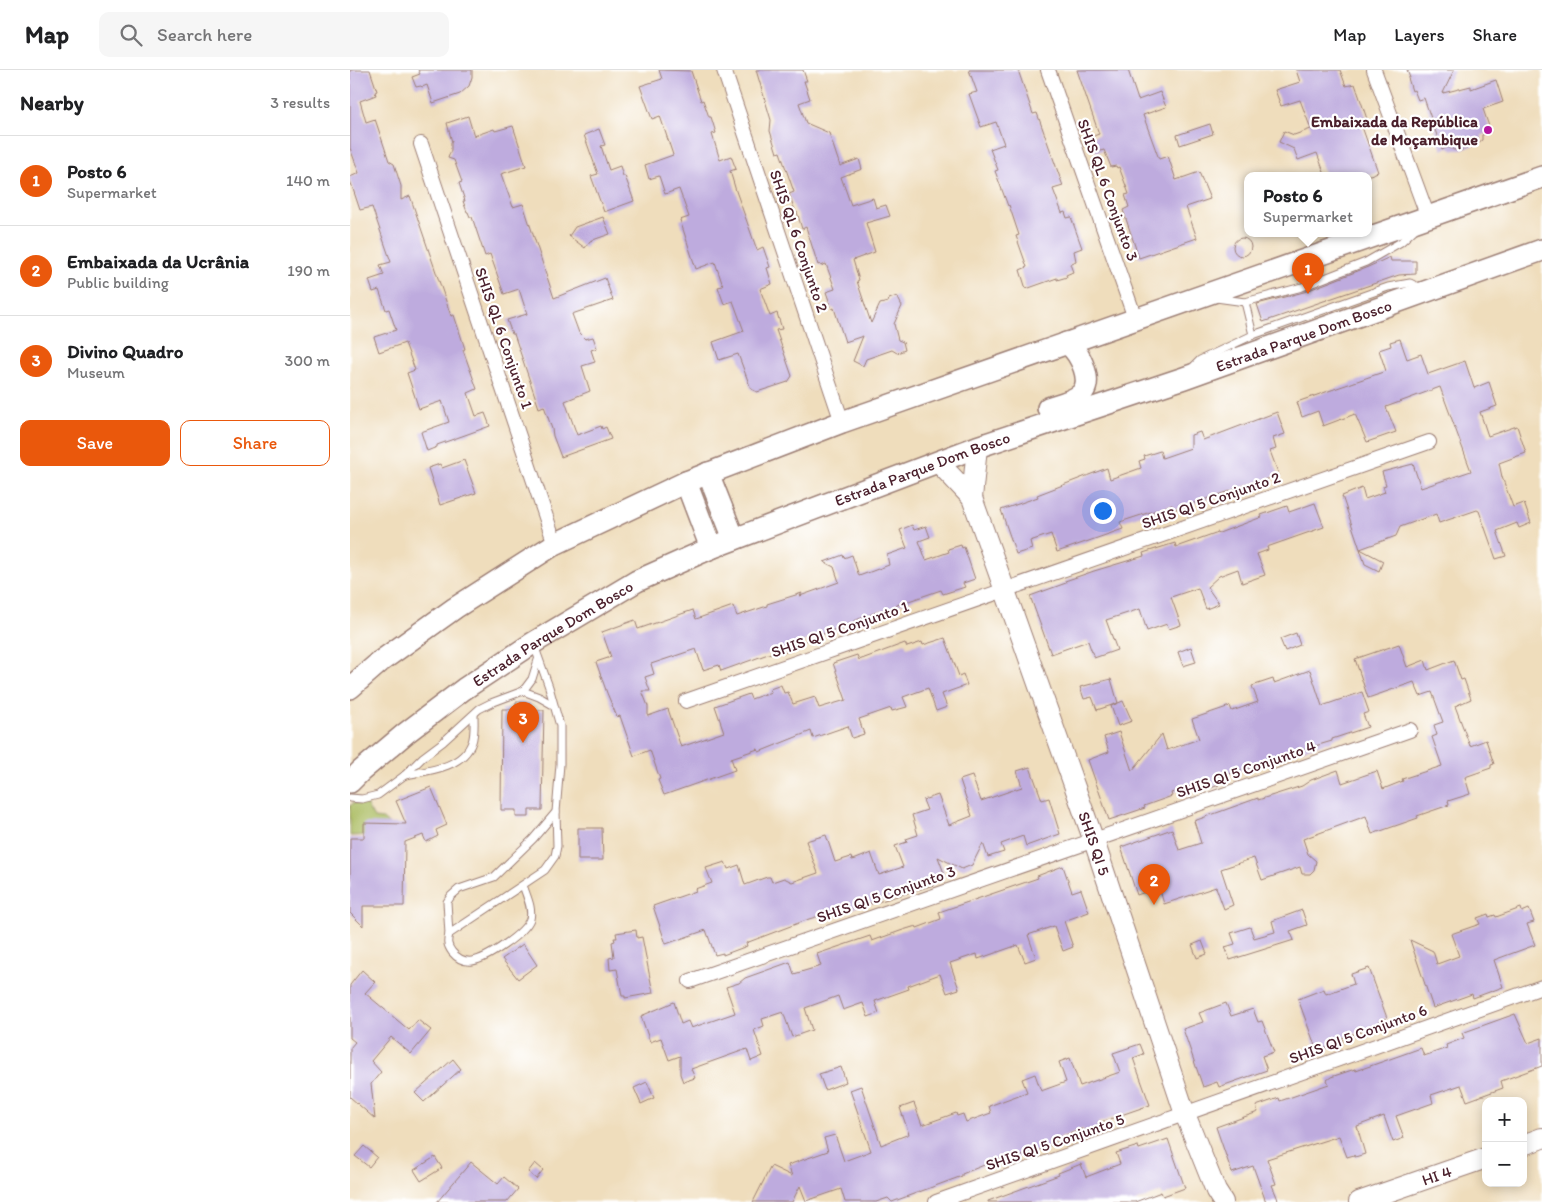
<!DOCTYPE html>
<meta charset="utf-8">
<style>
body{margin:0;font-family:Itim,sans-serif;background:#f6f6f6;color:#202124}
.controls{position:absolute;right:15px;bottom:15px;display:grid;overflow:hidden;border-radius:10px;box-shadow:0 2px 12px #0003}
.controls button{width:45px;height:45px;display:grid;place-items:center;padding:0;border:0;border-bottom:1px solid #e0e0e0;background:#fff;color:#202124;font:25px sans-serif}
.you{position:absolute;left:752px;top:440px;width:18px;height:18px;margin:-12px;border:4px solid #fff;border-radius:50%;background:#1a73e8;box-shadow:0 0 0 8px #1a73e833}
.badge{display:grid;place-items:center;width:32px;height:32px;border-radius:50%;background:#ea580c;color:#fff;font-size:16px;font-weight:700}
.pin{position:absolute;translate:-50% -41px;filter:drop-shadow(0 1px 2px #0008)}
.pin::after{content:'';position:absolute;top:26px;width:18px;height:15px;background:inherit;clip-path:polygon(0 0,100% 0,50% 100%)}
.popup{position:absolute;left:894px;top:102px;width:128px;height:65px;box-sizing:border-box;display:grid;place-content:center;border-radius:10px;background:#fff;filter:drop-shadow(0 1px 4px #0005);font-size:16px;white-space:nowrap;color:#757577}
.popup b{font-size:19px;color:#202124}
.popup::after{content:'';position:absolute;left:50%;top:100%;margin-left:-10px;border:10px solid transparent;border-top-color:#fff}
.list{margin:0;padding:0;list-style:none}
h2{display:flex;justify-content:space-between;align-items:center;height:65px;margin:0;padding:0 20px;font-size:21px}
h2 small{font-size:16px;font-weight:400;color:#757577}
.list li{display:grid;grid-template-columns:32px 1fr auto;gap:15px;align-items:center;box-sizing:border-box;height:90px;padding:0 20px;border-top:1px solid #e0e0e0}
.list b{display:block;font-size:19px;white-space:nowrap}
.list p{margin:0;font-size:16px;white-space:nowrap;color:#757577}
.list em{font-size:16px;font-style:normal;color:#757577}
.actions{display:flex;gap:10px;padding:15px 20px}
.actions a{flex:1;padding:11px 0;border:1px solid #ea580c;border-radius:10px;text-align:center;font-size:18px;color:#ea580c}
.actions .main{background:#ea580c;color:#fff}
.icon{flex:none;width:28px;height:28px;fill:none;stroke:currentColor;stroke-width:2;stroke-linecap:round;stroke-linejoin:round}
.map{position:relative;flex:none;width:1192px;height:1132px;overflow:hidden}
header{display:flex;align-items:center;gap:30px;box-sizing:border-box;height:70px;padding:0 25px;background:#fff;border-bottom:1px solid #e0e0e0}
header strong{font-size:24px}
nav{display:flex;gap:28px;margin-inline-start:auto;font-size:18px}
.search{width:350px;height:45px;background:#f6f6f6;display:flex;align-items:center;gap:12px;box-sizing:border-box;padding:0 18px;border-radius:10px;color:#757577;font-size:19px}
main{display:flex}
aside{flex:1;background:#fff}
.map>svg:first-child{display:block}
</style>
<header>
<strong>Map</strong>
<div class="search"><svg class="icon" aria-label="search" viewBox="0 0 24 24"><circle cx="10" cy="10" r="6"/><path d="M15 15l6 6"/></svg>Search here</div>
<nav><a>Map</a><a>Layers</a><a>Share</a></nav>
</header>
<main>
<aside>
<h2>Nearby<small>3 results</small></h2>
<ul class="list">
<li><span class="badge">1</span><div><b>Posto 6</b><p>Supermarket</p></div><em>140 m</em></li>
<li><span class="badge">2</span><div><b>Embaixada da Ucrânia</b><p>Public building</p></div><em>190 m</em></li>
<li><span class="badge">3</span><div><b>Divino Quadro</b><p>Museum</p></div><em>300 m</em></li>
</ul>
<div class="actions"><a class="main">Save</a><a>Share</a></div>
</aside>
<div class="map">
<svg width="1192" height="1132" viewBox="0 0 1192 1132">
<rect width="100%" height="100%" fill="#fff"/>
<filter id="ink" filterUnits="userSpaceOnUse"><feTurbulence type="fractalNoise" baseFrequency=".02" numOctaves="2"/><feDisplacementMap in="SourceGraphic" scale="10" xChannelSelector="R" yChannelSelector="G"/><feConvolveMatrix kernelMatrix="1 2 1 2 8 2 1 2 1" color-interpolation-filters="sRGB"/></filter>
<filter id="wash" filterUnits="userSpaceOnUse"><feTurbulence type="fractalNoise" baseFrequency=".0096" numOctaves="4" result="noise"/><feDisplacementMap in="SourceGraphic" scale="20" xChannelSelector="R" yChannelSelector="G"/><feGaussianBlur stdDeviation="1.12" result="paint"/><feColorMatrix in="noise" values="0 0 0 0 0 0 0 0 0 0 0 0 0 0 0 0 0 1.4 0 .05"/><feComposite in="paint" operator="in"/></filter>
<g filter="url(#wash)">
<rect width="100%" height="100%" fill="#efddbc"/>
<path fill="#aabc60" stroke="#7a6e46" d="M15,732L24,748L33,749L49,764L0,766V736L3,733Z"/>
<g id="blocks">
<g fill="#beabde">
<path d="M0,0H20L27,21L25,22L26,25L10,31L16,52L25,49L39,91L44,94L51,116V130L60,126L101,246L104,245L115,279L113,280L127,319L118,323L126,346L135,343L140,356L87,375V377L77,381L71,362L99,352L92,331L69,339L57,303L65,300L55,273L29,282L24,267L46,260L39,239L36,240L29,220L23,222L19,210L34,205L30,195L41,192L22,137L10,140L0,110V107L9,103L0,78Z"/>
<path d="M68,0H122V7L119,16L110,24L83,33L77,15L72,17L71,16L66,17L62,7L70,4Z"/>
<path d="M309,0L341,1L351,31L353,30L359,47H361L366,63L362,64L370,90L381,86L386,99L380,101L386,121L407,180L413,177L420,197L417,198L422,214L410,219L420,246L427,243L432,259L426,260L442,306L438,312L407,322L401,319L388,284L369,290L363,272L394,261L383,231L374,234L368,217L373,216L365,192L346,199L330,150L339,147L329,119L315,124L309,106L299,109L295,95L323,85L310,46L302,49L290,16L312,9Z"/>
<path d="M406,0H453L457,11H454L460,29L449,33L456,53L479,63L490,96L509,89L512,99L491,107L501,135L523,128L526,138L536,135L540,146L516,153L525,182L503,190L509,210L507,211L521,253L530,234L538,232L539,229L547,226L552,236L544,254L548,270L553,272L555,280L547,283L542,280L516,289L513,296L503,291L513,266L495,272L484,238L482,239L476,222L485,219L476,194L471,196L470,194L468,195L456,157L452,159L447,142L446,143L439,124L444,122L430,82L427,83L420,61L421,50Z"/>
<path d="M619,0H668L683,44L687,43L713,116L703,119L712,143L715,142L717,148L721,147L732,178L724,181L726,191L720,194L723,202L716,205L717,207L707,210V208L676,219L670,200L677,197L666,166L669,165L659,135L658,136L645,101L648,100L640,79L654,74L646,52L631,57L619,24L627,22Z"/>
<path d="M727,0H778L788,30L810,22L816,37L793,45L809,89L818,86L826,110L849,102L860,129L836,137L847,168L789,188L773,140L779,137L775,125L779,124L769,97L767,98L766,96L761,97L754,80L746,82L741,67L749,64Z"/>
<path d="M946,0H990L996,16L1005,14L1017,49L1010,51L1028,102L1020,105H975L967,83L948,90L944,79L929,72L934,61L944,65L961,59L950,30L931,36L925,20L950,12Z"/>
<path d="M1057,0H1104L1093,23L1121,16V19L1146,10L1153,32L1133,39L1141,62L1132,65V70L1125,75L1112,80H1104L1098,77L1092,80L1074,28L1068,30L1064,20L1062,21L1058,8H1060Z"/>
<path d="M118,46L124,66L144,59L145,61L163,56L176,96L151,104L163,137L173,134L204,228L255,208L263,230L222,244L229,263L235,269L243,267L247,278L241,280L245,292L232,296L240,321L215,331L227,365L251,356L252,359L256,357L261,369L211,387L203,366L202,359L194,336L189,338L164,264H162L157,250L177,244L169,219L154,224L140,184L135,186L122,147H120L118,142H117L113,131H115L109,113L112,112L104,90L98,88L101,80V72H102L97,53Z"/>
<path d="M860,54L863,64L830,75L827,65Z"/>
<path d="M249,59L255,75L251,76L259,100L270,96L273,106H275L284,131L254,142L241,106L248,104L234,65Z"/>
<path d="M253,147L260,164L240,171L235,178L219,166L225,157Z"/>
<circle cx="892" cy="177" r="9"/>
<path d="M1040,187L1041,191H1066V204L1049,205L913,252L907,234L954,222L1018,197Z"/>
<path d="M1050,269L1057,289L1071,284L1078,304L1115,291L1124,318L1139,312L1147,336L1130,342L1138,366L1167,356L1176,383L1149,393L1152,407L1163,437L1174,433L1181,453L1169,458L1167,453L1147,461L1156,486L1146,489L1129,441L1127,440L1089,453L1086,444L1050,457L1046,466L1010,479L992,426L1012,418L1015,429L1035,422L1033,416L1036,415L1032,402L1063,394L1071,418L1121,401L1090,317L1036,337L1046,362L1017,372L1005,344L973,356L968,341L952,347L947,332L1036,301L1029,280L1041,276L1040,272Z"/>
<path d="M927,342L935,364L923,368L926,379L920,381L929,405L823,440L822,435L770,452L773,459L707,482L701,464L680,471L682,479L666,484L651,440L688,427L687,425L757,398L760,409L791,398L789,391L795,389L794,386L810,381L812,388L841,378V365L850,362L853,370Z"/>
<path d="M114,390L126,423L90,435L78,398L90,394L92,398Z"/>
<path d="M965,433L974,457L917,477L918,480L907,484L915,505L892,513L888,499L869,506L857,517L869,534L856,539L848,518L821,527L831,555L819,559L817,554L797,561L790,539L756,550L767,580L744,588L738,571L701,584L680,526L716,513L715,511L744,501L794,486L793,483L825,473L826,477L868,462L869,463L912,447L911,445L937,436L939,442Z"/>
<path d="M562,455L564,460L576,456L580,467L569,471L576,490L599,482L598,479L611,475L612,478L614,477L625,509L613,513L615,517L593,524L591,520L547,535L545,538L533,542L532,540L504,551V552L442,576L443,580L433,583L432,579L371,601L369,595L353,600L346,579L301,594L304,604L295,607L300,621H292L298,636V646L318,639L331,677L374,662L365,636L399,624L401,629L421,622L420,619L431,615L434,623L438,622L443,634L465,627L469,638L496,630L483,593L507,585L509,590L555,573L557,577L572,572L573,575L595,568L609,606L613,604L617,615L592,624L597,637L586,641L578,618L553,627L557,637L542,641L541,638L509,649L514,664L502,668L498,656L463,668L461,661L409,682L408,679L381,688L385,700L314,725L308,710L310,709L300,680L284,686L270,646L267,647L257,623L246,592L261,587L252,562L285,550L288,559L343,540L346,549L383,536L387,546L417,536V534L452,523L450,526L489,512L484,497L474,492L493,485L494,488L502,485L509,506L539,495L537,485L557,478L550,460Z"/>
<path d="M1010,479L1033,491L1029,501L1015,494Z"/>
<path d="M946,563L950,575L935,581L930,569Z"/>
<path d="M1049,574L1057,597L1075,590L1078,600L1104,590L1111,610L1114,609L1121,629L1105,636L1120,676L1136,670L1144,694L1141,695V698L1115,707L1120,724L1098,731L1099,735L1067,746L1068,748L1022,764L1016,746L953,769L958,784L966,791L964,800L960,804H952L950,797L912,810L904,788L871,799L883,835L874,839L866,817L814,834L809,817L787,825L771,777L822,759L829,780L851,773L844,751L908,728V730L952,716L961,710L988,700L992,713L1027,701L1033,719L1053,711L1052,709L1092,696L1082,667L1087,665L1084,655L1093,652L1082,622L1070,626L1064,612L1018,628L1005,589Z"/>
<path d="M841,577L846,592L833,596L828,582Z"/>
<path d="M960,600L972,636L1012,622L1019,642L1013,644L1018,657L982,669V671L938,684V686L926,690V689L867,708L869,715L858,719L855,711L821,723L822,726L794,736L795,738L759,750L738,690L759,682L754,667L769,662L782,701L812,664L817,680L849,669L842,649L880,636L882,641L908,632L902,616L923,609L924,613Z"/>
<path d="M761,609L768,633L747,640L742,627L734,629L730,617Z"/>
<path d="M773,631L782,651L768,656L761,636Z"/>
<path d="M166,632L180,633V640H194L192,740H179V747H166V740H151L152,639H166Z"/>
<path d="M680,697L692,730L699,728L710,764L676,776L673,766L651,774L654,782L638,787L633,773L622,795L612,799L588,787L594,803L582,807L584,815L521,834V832L484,845L483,842L459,849L396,873L397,876L373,885V883L365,885L356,860L316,874L303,836L346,821L345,819L362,813L356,798L375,792L378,799L389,795L395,815L417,807H420L422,812L434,808L442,812L468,803L456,771L476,765L485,792L501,787L502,790L506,789L521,783L529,805L553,797L545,776L557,772L556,769L568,765L562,745L577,740L573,730L588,725L599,755L622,746L610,710L622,706L631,731L672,717L667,701Z"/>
<path d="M81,717L97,755L86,760L88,766L76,772L73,765L55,772L54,836H13V856L0,843V768H14V753L56,754L46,731Z"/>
<path d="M228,758H252L253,790H228Z"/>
<path d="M713,796L722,822L731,819L739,842L714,851L723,877L713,881L704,856L678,865L686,888L675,892L668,875L628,889L627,884L600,893L609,919L597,923L590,904L558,916L559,919L525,931L529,943L518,947L513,933L493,940L488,926L455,938L462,960L442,967L433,942L412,949L414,956L404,960L413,986L401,991L397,979L341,999L345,1008L333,1012L330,1004V986L319,990L311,968L300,972L291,946L324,932L331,954L338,951L341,958L385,943L376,917L389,913L395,908L440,892L444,904L471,896L467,884L520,866L522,871L553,860L566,856L567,858L591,849L589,842L688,808L687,806Z"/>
<path d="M1171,838L1172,842L1179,839L1184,852L1177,854L1185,875L1144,890L1153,917L1123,928L1122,924L1083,938L1060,870L1083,881L1087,894L1109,886L1101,864L1130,854L1127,848L1138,844L1139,847L1145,845L1146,847Z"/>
<path d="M952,840L957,855L940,861L944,870L880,890L875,877L885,874L881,863L900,857L904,868L925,862L922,851Z"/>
<path d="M286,860L287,868L292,867L303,923L275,928V926H272L267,899L260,900L259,888L264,887L262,872L265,871L264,868H267L266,863Z"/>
<path d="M852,871L857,884L847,888L842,875Z"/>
<path d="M173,874L187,895L168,909L152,889Z"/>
<path d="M1019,898L1037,948L1029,951L1031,955L992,968L993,972L967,981L948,929L974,919L976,924L1004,914L1001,904Z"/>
<path d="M12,900L25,912L15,923L59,960L68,950L81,960L61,984L41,967L21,991L31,1002L21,1014L25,1049L0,1027V978L5,972L0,968V915Z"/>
<path d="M876,933L881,946L903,939L908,952L912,951L924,982L912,986L917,1000L869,1017L867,1012L853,1017L833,959L853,952L849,943Z"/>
<path d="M1165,944L1178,973L1192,968V996L1151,1011L1153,1018L1117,1031L1111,1015L1081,1025L1083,1033L1046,1046L1054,1068L1043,1072L1034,1046L1007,1056L1015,1084L1005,1087L1004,1085L997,1087L989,1066L917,1089L926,1114L922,1115L929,1132H916L903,1096L882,1103L866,1057L908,1042L906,1036L929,1028L930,1031L979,1014L977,1010L981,1007L1005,999L1006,1001L1071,978L1074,986L1097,978L1096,975L1114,968L1112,963Z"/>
<path d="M790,974L794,984L783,988L800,1035L748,1053L752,1062L736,1067L733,1059L709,1068L710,1071L693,1079L656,1091L654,1087L612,1104V1106L542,1132L538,1128L526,1132H495L491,1119L456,1131L450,1116L442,1132H403L421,1096L442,1106L438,1095L478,1081L474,1068L485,1065L494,1091L521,1081L500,1020L511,1016L531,1075L559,1064L550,1038L564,1033L572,1055L606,1043L607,1046L613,1044L616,1052L641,1043L639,1036L677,1022L672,1009L685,1004L691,1021L716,1012L709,992L720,988L730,1016L770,1002L763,983Z"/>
<path d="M103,989L111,999L74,1032L65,1023Z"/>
<path d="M491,997L496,1012L475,1020L469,1004Z"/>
<path d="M297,1012L304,1028L291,1034L284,1018Z"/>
<path d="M818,1069L835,1118L813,1126L811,1122L785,1132H638V1131L709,1105L708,1103L731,1094L736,1107L770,1094L766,1083L788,1076L789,1079Z"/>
<path d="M14,1076L27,1087L19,1097L5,1086Z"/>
<path d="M85,1087L92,1098L71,1111L64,1100Z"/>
<path d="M121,1092L148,1114L154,1107L168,1119L157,1132H87Z"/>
<path d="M185,1093L193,1100L186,1109L178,1102Z"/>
</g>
</g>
</g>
<g filter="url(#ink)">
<use href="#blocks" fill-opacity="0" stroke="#9c7e74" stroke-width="1"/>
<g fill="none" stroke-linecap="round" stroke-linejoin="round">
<g stroke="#9c7e74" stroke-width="9">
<g id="lane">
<path d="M866,228L895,232L952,217L1016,192L1051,172L1065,159"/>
<path d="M895,232L903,265"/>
<path d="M842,298L850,290L903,265L1038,217L1060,213L1072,219"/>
<path d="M173,621L189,627L203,635"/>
<path d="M55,705C78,701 113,698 122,672C125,664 124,654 124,645"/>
<path d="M0,728L12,729L28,725L55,705L73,687L93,672L129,639L141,633L173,621L182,609L188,590"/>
<path d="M173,815C176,825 183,838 180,849C175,863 137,889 122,891C114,892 107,888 102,882C97,875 97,872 99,864L195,800L205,786L207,776L206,742L210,694V656L199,617L184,575"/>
<path d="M99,864L97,832L101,826L109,819L144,807L183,769L206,742"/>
</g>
</g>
<g stroke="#9c7e74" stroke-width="16">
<g id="street">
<path d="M374,0L492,352"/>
<path d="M698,0L786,251"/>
<path d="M1024,0L1078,147"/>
<path d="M71,74L205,474"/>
<path d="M336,631L1079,372"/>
<path d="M340,911L1060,660"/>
<path d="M586,1132L1192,917"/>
</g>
</g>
<g stroke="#9c7e74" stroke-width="22">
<g id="secondary">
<path id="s1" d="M588,392L622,428L744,771L835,1044L866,1121L873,1132"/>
<path d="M622,428L627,377"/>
<path d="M1173,1075L1192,1068"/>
<path id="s2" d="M1009,1132L1136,1088"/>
</g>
</g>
<g stroke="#9c7e74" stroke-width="24">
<g id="primary">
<path d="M698,338C721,330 744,328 734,298C730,287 726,280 716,273"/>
<path d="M358,403L384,469"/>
<path d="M336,412L361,478"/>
<path d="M0,618L31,591L105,538L205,474L336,412L492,352L1192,107"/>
<path id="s3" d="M0,712L11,701L56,663L114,619L183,573L287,511L361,478L627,377L834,308L1192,180"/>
</g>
</g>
<use href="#lane" stroke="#fff" stroke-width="7"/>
<use href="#street" stroke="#fff" stroke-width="14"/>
<use href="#secondary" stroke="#fff" stroke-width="20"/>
<use href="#primary" stroke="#fff" stroke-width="21"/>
</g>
</g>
<circle fill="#b5179e" stroke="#fff" stroke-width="2" cx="1138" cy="60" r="5"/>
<g text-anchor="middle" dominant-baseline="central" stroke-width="4.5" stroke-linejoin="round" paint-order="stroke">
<g font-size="16" font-weight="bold" fill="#4a1f2b" stroke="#fff" text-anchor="end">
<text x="1128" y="51">Embaixada da República<tspan x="1128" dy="18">de Moçambique</tspan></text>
</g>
<g font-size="16" fill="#4a1f2b" stroke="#fff">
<text transform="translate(758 120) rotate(70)">SHIS QL 6 Conjunto 3</text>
<text transform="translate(449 171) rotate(71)">SHIS QL 6 Conjunto 2</text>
<text stroke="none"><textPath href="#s3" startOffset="1062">Estrada Parque Dom Bosco</textPath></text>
<text transform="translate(154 268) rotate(71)">SHIS QL 6 Conjunto 1</text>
<text stroke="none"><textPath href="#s3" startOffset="658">Estrada Parque Dom Bosco</textPath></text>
<text transform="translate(861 430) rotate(-19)">SHIS QI 5 Conjunto 2</text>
<text transform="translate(490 559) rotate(-19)">SHIS QI 5 Conjunto 1</text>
<text stroke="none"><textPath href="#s3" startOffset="252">Estrada Parque Dom Bosco</textPath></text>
<text transform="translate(896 699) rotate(-19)">SHIS QI 5 Conjunto 4</text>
<text stroke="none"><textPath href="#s1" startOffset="416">SHIS QI 5</textPath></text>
<text transform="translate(536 824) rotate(-19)">SHIS QI 5 Conjunto 3</text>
<text transform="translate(1008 964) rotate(-20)">SHIS QI 5 Conjunto 6</text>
<text transform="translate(705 1072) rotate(-19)">SHIS QI 5 Conjunto 5</text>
<text stroke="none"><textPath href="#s2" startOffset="82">HI 4</textPath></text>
</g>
</g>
</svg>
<div class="controls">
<button>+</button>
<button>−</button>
</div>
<div class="you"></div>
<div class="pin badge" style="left:958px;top:224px">1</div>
<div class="popup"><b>Posto 6</b>Supermarket</div>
<div class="pin badge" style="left:804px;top:835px">2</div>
<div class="pin badge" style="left:173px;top:673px">3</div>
</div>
</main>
